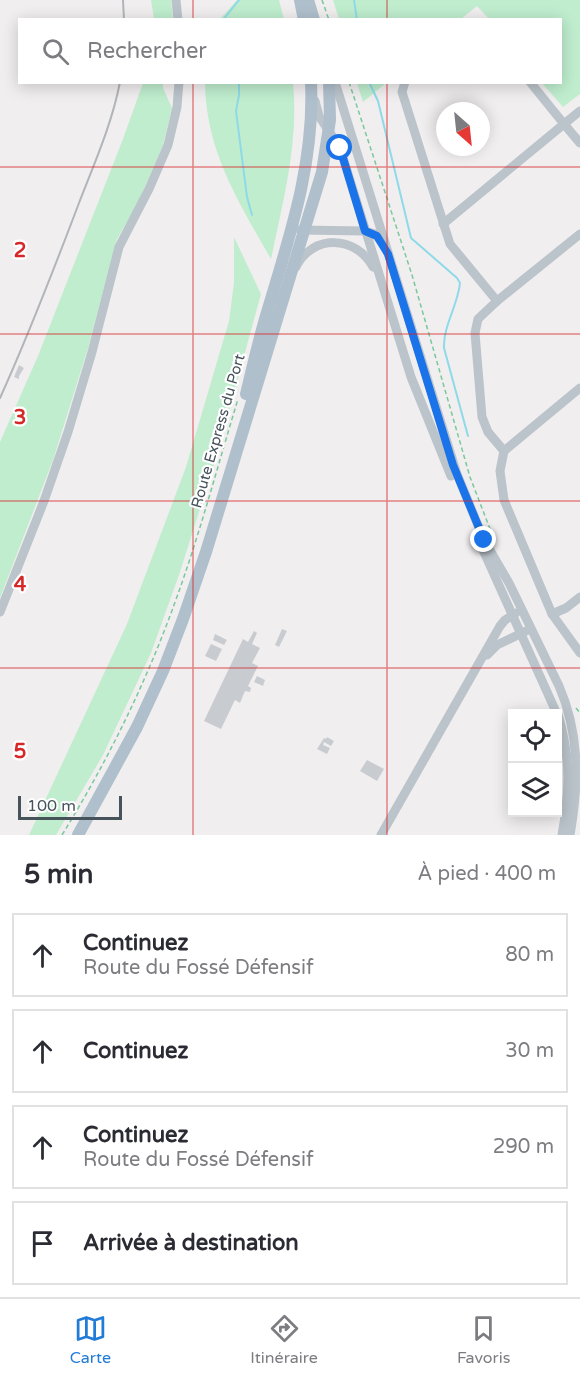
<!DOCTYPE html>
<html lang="fr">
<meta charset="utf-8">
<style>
body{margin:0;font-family:"Varela Round",sans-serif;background:#f7f7f7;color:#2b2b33}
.controls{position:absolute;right:18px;bottom:18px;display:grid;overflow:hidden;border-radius:0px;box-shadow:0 3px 15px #0003}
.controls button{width:54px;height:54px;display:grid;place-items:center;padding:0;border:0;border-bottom:2px solid #e1e1e2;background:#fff;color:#2b2b33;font:30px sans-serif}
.compass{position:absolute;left:436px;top:102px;width:54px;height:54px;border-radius:50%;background:#fff;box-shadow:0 3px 15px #0003;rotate:153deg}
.scale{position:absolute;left:18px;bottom:15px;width:104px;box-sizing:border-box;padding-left:6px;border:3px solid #47535b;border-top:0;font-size:16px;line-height:21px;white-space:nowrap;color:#47535b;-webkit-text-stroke:4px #fff;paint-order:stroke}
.stop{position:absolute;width:18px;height:18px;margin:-14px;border:4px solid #1a73e8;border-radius:50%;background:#fff}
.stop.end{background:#1a73e8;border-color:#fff;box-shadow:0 2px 6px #0008}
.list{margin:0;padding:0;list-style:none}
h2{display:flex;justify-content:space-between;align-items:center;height:78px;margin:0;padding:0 24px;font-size:26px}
h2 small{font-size:20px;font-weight:400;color:#7c7c81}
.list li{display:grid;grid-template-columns:39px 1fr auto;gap:18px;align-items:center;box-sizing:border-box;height:84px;margin:0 12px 12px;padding:0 12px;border:2px solid #e1e1e2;border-radius:0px}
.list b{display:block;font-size:22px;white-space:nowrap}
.list p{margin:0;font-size:20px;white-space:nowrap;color:#7c7c81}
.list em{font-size:20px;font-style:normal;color:#7c7c81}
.icon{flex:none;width:33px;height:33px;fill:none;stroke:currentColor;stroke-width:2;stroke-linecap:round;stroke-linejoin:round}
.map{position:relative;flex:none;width:580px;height:835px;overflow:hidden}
.search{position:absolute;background:#fff;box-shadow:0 3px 15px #0003;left:18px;right:18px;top:18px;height:66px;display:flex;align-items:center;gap:15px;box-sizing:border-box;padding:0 21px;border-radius:0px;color:#7c7c81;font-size:22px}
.sheet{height:462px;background:#fff}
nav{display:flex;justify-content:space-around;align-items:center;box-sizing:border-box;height:84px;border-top:2px solid #e1e1e2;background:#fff;font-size:16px;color:#7c7c81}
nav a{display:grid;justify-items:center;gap:3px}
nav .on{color:#217bd8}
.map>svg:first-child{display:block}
</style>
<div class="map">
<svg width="580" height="835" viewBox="0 0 580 835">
<rect width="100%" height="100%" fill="#f1eeef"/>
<g fill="#bfedce">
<path d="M151,0H171L173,19H154Z"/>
<path d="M237,0H279L284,19H220Z"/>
<path d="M333,0H580V94L563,107L542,83L560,82V20L489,19L477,6L461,19H339Z"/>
<path d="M143,83H163V88L172,108L163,145L138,203L117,239L88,348L53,460L0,598V442L38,356L123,139Z"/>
<path d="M205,83H293C299,142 283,201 271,259C238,201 206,151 205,83Z"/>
<path d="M357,83V82L386,83L363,102Z"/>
<path d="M234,237L261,294L214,465L179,575L151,653L103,755L56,835H29L127,624L186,467L229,321L234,283Z"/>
</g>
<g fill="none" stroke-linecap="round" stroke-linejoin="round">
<g stroke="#8edae8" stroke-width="2">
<path d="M354,0L357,20"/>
<path d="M223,20L239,0"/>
<path d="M239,82V95L236,111L247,197L252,215"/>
<path d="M369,82L378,101L411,238L457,278L460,283C458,305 443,326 444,348L468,436"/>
</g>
</g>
<g fill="#c8ccd1">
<path d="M19,365L24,368L19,376V379L14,377Z"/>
<path d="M282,629L287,631L279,647L275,645Z"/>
<path d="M254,631L257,633L252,644L260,648L252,663L258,666L248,686L251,688L250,692L245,691L240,703L235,700L221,729L204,721L243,639L248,642Z"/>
<path d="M215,634L227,640L224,645L213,640Z"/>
<path d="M211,644L222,649L216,661L205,656Z"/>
<path d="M257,676L265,680L263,686L254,682Z"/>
<path d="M327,737L334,741L331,746L324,742L323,745L330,748L327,754L317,749L324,738L326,739Z"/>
<path d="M367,760L384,769L377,781L360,771Z"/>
</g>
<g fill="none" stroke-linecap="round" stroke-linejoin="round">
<g stroke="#78c99d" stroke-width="1.5" stroke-dasharray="4.5 3" stroke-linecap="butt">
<path d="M322,0L329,20"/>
<path d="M349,82L412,275L470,477L495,542"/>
<path d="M576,708L580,713"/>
<path d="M62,835C107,762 145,685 174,605C199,537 217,468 238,399"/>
</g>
<g stroke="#bbc4cb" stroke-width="9">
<path d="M176,0L178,20"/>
<path d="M335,82L457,474L484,540L509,583L559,686C580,734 579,784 570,835"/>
<path d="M405,82L402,92L450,244L497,301L580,234"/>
<path d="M315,101L319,116L340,148L411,377L451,476"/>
<path d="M580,111L564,124L580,143"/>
<path d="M443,224L564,124L530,82"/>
<path d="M300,230L365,231L375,234L383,244"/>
<path d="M296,267C312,234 356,235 373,267"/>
<path d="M497,301L478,319L475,333L482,417L488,432L504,451L580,388"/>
<path d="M504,451L500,471L504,500L552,614L580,653"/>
<path d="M479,541L557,714"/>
<path d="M0,612L44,501L68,432L92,352L119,247L149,189L168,145L177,107L179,82"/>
<path d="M552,614L566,608L580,597"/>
<path d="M487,655L497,645L526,631"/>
<path d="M558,714C571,759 570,790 562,835"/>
<path d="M381,835L500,626L505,620L516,613"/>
</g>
<g stroke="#afbfcc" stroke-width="12">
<path d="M300,0L304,20"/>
<path d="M308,0L314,20"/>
<path d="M246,394C252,369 258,343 265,319C288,241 315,165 311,82"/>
<path d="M78,835L137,727L163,671L183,619L206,552L322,172L330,120L329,82"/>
</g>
<g stroke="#b1b4b8" stroke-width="2">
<path d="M123,0L124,20"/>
<path d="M0,398C29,334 54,269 79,203C94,164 112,124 120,82"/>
</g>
</g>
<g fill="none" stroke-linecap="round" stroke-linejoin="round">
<path stroke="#1a73e8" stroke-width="8" d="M340,148L365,231L377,236L388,254L453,465L484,540"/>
</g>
<path fill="none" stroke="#d62828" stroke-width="1.5" stroke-opacity="0.55" d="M193,0V20M387,0V20M193,82V835M387,82V835M0,167H580M0,334H580M0,501H580M0,668H580"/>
<g text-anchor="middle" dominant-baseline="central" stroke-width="4.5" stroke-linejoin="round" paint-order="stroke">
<g font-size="15" fill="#47535b" stroke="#fff">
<text transform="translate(218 431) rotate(-74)">Route Express du Port</text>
</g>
</g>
<g font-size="20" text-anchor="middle" font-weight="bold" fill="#d62828" stroke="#fff" stroke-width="4.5" stroke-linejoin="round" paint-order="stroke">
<text x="20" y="257">2</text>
<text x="20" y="424">3</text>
<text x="20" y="591">4</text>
<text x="20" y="758">5</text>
</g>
</svg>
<div class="controls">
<button><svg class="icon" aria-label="locate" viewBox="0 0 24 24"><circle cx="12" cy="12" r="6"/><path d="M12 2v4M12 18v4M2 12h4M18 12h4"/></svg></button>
<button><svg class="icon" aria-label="layers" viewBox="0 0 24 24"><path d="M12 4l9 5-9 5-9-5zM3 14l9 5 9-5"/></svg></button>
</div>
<svg class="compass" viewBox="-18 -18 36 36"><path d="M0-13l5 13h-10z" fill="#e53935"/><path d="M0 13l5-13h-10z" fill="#7c7c81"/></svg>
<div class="scale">100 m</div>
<div class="stop" style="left:340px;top:148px"></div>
<div class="stop end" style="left:484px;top:540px"></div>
<div class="search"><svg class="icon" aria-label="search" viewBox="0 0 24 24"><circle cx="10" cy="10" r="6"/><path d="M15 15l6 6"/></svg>Rechercher</div>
</div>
<section class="sheet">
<h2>5 min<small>À pied · 400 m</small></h2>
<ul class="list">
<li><svg class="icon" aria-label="ahead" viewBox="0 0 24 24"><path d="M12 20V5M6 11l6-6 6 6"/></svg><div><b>Continuez</b><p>Route du Fossé Défensif</p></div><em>80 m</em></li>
<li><svg class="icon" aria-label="ahead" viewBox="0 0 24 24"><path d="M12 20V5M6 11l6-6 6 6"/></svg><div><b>Continuez</b></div><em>30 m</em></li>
<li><svg class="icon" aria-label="ahead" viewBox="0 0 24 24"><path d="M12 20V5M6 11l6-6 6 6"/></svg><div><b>Continuez</b><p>Route du Fossé Défensif</p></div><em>290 m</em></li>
<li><svg class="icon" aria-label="arrive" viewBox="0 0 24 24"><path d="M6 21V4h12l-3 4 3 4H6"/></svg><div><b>Arrivée à destination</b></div></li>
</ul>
</section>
<nav>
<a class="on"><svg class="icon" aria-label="map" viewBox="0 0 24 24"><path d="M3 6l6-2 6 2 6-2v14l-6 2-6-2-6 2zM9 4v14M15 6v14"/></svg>Carte</a>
<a><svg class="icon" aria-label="directions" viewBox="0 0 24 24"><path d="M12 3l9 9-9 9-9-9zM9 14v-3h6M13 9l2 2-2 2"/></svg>Itinéraire</a>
<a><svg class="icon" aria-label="saved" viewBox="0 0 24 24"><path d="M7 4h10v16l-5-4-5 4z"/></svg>Favoris</a>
</nav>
